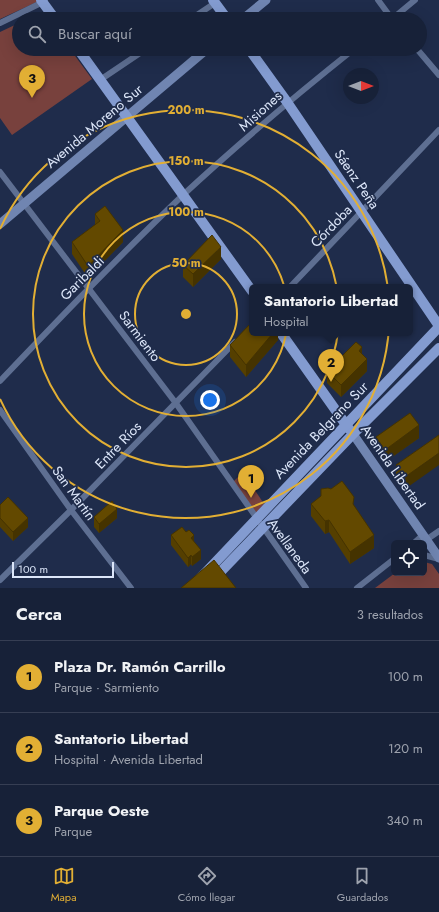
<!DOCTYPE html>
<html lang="es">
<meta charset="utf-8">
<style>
body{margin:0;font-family:Jost,sans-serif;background:#202940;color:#f1f3f6}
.controls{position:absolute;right:12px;bottom:12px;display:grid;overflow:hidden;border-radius:6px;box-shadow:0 4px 16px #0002}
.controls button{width:36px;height:36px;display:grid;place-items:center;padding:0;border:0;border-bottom:1px solid #363e53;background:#172138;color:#f1f3f6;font:20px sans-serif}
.compass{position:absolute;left:343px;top:68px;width:36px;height:36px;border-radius:50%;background:#172138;box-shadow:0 4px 16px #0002;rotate:90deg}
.scale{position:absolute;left:12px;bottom:10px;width:102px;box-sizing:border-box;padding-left:4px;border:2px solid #dce6f9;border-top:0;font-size:11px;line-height:14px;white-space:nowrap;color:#dce6f9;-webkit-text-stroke:3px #1f2c4b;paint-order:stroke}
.you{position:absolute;left:210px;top:400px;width:14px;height:14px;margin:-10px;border:3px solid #fff;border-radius:50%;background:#1a73e8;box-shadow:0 0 0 6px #1a73e833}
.badge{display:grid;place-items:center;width:26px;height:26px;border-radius:50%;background:#e2af34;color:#111;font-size:13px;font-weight:700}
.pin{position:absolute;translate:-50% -33px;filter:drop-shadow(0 1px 2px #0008)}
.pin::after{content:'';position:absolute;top:21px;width:14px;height:12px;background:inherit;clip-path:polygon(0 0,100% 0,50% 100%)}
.popup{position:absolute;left:249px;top:284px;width:164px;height:52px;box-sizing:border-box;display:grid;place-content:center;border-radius:6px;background:#172138;filter:drop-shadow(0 1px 3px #0005);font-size:13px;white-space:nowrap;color:#9ea3ae}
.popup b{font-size:15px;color:#f1f3f6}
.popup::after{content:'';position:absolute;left:50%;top:100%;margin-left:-8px;border:8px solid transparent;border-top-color:#172138}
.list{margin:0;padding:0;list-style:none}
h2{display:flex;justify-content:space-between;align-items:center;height:52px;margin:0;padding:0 16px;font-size:17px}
h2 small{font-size:13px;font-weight:400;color:#9ea3ae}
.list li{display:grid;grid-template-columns:26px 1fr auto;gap:12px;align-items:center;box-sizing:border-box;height:72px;padding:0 16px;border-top:1px solid #363e53}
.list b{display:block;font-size:15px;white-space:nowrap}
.list p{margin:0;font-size:13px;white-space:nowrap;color:#9ea3ae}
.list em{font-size:13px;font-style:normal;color:#9ea3ae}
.icon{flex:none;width:22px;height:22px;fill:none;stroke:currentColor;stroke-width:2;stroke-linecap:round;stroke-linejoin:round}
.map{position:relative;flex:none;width:439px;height:588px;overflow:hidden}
.search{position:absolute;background:#172138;box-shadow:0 4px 16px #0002;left:12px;right:12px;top:12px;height:44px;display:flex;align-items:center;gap:10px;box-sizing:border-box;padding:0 14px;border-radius:22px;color:#9ea3ae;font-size:15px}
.sheet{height:268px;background:#172138}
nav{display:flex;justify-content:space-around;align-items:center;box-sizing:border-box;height:56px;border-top:1px solid #363e53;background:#172138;font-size:11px;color:#9ea3ae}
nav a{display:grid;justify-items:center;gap:2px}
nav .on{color:#e2af34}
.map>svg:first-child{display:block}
</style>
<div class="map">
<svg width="439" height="588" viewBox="0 0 439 588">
<rect width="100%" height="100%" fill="#1f2c4b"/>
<g fill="#78413d">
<path d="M0,0H38L39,1L0,19Z"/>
<path d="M19,23V49H70L92,79L12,135L0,118V32Z"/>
<path d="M243,472L264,504L254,515L232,483Z"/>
<path d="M424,562L432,564L439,574V588H375L395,573H424Z"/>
</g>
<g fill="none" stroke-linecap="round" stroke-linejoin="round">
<g stroke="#5e6f92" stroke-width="6">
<path d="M378,0L392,19"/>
<path d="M191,19L215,3"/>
<path d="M392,19L415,0"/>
<path d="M0,23L45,1"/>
<path d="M417,49L439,75"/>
<path d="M100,80L146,49"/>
<path d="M0,172L175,402L306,588"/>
<path d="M290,287L439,130"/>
<path d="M0,381C60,318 120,255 183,195C238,144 295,96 354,49"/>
<path d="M0,410L71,510L131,588"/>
<path d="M426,540L439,531"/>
<path d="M414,543L423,535"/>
<path d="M424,555L439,559"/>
<path d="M0,580L71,510L235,342"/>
<path d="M357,588L394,559"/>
</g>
<g stroke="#7085b1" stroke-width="9">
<path d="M243,19L266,0"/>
<path d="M0,224L207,49"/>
<path d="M353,434L439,558"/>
</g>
<g stroke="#839bd0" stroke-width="10">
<path d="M41,0L55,19"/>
<path d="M213,0L227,19"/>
<path d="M78,49L252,291"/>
<path d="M249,49L287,102L439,326"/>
<path d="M281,333L349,429"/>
<path d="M191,588L439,327"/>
<path d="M205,588L353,434L439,348"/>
</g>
</g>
<g fill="#553f00">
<path d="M95,214L123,242L88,278L72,254V242L95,225Z"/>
<path d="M221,259L193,287L183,277V265Z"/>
<path d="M278,333V340L246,377L230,357V345Z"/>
<path d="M362,354L367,371L341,397L327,383V371Z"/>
<path d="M439,435L405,489L396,477V465Z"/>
<path d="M376,437L419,438L385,462L376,449Z"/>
<path d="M311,504L354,506L374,548L350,564L329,532L325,534L311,516Z"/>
<path d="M0,505L28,527L13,541L0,527Z"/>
<path d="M94,517L117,518L99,533L94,527Z"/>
<path d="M171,535L194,542L201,559L192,566L191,564L188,567L171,545Z"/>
</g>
<g fill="#453300">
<path d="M123,230V242L88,278V266Z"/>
<path d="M221,247V259L193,287V274Z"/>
<path d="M273,333H278V340L246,377V365Z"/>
<path d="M362,347V359L359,351Z"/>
<path d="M367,359V371L341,397V385Z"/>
<path d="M419,425V438L385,462V450Z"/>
<path d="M439,453V465L405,489V477Z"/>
<path d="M117,509V518L99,533V524Z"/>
<path d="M28,518V527L13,541V532Z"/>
<path d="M329,520V532L325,534V521Z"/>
<path d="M194,535V545L191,538Z"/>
<path d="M374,535V548L350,564V552Z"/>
<path d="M201,550V559L192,566V557Z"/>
<path d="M191,555V564L188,567V558Z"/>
</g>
<g fill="#634900" stroke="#453300">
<path d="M105,206L123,230L88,266L72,242L100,221L95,214Z"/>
<path d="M212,235L221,247L193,274L183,265Z"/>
<path d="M252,322V333H273L246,365L230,345Z"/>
<path d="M356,342L362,347L359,351L367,359L341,385L327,371Z"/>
<path d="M410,413L419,425L385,450L376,437Z"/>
<path d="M439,435V453L405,477L396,465Z"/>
<path d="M342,481L354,497L353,504L374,535L350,552L329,520L325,521L311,504L321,496V489L328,488L331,489Z"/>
<path d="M8,497L28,518L13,532L0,518V505Z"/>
<path d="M112,501L117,509L99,524L94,517Z"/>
<path d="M182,527L186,532L189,530L194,535L191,538L201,550L192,557L191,555L188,558L171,535Z"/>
<path d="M214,560L236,588H181Z"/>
</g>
<g fill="none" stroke="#e2af34" stroke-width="2">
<circle cx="186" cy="314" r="51"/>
<circle cx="186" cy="314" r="102"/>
<circle cx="186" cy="314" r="153"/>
<path d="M0 229A204 204 0 1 1 0 399"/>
</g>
<g text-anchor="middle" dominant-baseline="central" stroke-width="3.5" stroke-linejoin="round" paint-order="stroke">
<g font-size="14" fill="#dce6f9" stroke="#1f2c4b">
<text transform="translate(260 111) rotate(-42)">Misiones</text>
<text transform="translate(94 126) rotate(-40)">Avenida Moreno Sur</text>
<text transform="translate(357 179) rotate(56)">Sáenz Peña</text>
<text transform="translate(331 226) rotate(-46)">Córdoba</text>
<text transform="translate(82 278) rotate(-45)">Garibaldi</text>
<text transform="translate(140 336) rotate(53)">Sarmiento</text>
<text transform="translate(321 430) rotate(-46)">Avenida Belgrano Sur</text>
<text transform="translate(118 445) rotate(-46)">Entre Ríos</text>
<text transform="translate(393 467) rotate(55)">Avenida Libertad</text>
<text transform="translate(74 493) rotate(54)">San Martín</text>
<text transform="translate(290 546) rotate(54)">Avellaneda</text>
</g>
</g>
<circle cx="186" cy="314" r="6" fill="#e2af34" stroke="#1f2c4b" stroke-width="2"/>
<g font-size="12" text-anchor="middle" font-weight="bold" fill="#e2af34" stroke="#1f2c4b" stroke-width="3.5" stroke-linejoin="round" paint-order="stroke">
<text x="186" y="114">200 m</text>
<text x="186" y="165">150 m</text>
<text x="186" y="216">100 m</text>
<text x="186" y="267">50 m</text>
</g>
</svg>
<div class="controls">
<button><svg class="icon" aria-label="locate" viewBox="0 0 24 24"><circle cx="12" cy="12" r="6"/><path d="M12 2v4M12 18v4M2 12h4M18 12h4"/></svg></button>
</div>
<svg class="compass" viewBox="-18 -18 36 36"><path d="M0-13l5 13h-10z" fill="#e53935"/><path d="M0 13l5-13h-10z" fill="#9ea3ae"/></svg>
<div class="scale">100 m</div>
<div class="you"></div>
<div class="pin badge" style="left:251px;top:498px">1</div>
<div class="pin badge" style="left:331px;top:382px">2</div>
<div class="popup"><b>Santatorio Libertad</b>Hospital</div>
<div class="pin badge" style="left:32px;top:98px">3</div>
<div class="search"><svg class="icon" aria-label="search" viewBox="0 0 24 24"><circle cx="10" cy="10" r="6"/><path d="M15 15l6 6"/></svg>Buscar aquí</div>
</div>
<section class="sheet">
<h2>Cerca<small>3 resultados</small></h2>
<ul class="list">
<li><span class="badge">1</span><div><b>Plaza Dr. Ramón Carrillo</b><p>Parque · Sarmiento</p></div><em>100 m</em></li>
<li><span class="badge">2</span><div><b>Santatorio Libertad</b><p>Hospital · Avenida Libertad</p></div><em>120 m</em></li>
<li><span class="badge">3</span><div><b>Parque Oeste</b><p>Parque</p></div><em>340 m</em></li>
</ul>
</section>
<nav>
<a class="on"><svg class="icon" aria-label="map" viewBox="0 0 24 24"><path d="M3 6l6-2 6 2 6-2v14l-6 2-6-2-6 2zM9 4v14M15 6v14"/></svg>Mapa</a>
<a><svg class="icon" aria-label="directions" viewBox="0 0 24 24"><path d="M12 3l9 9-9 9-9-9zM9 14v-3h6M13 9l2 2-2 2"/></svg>Cómo llegar</a>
<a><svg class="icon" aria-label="saved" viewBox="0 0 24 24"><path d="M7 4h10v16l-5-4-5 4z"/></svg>Guardados</a>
</nav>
